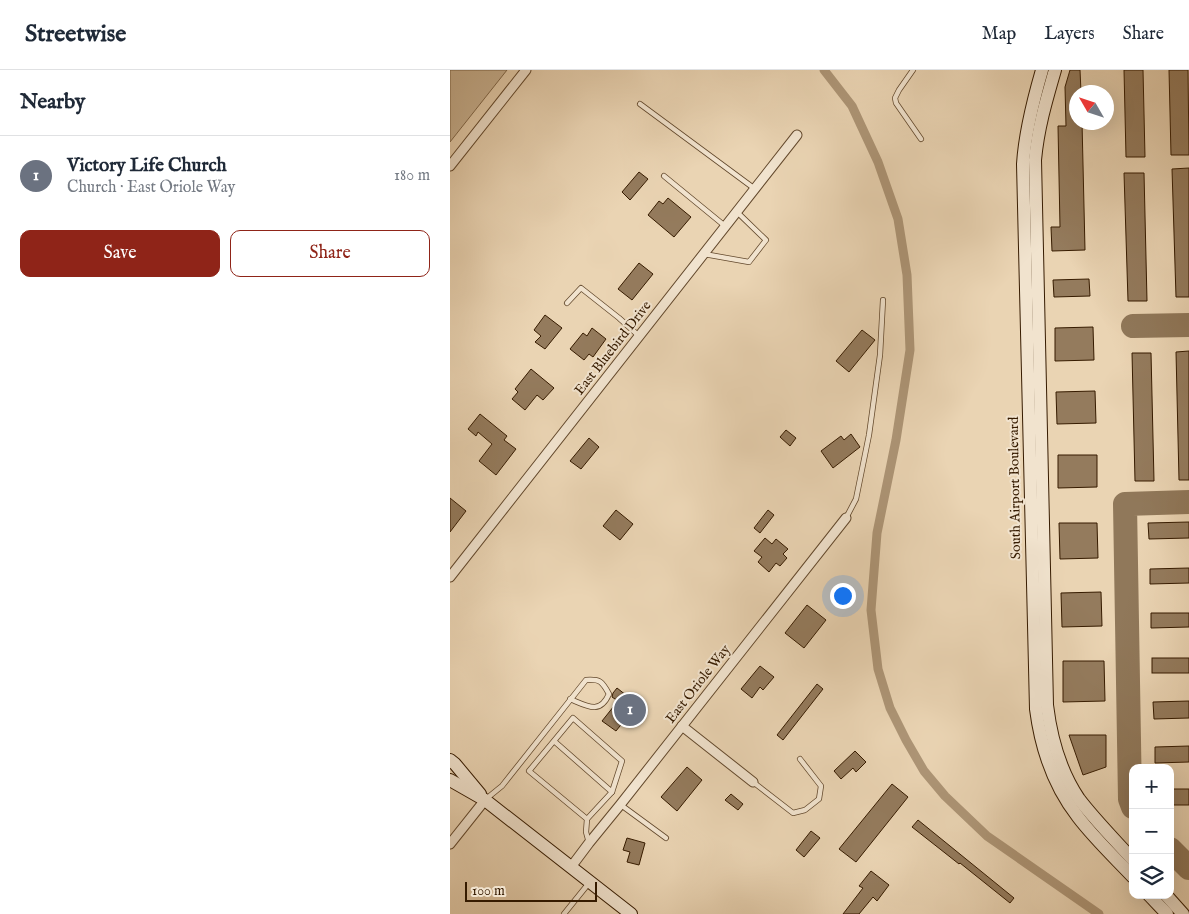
<!DOCTYPE html>
<meta charset="utf-8">
<style>
body{margin:0;font-family:"IM FELL English",serif;background:#f2f2f3;color:#1f2937}
.controls{position:absolute;right:15px;bottom:15px;display:grid;overflow:hidden;border-radius:10px;box-shadow:0 5px 20px #0002}
.controls button{width:45px;height:45px;display:grid;place-items:center;padding:0;border:0;border-bottom:1px solid #e0e1e3;background:#fff;color:#1f2937;font:25px sans-serif}
.compass{position:absolute;left:619px;top:15px;width:45px;height:45px;border-radius:50%;background:#fff;box-shadow:0 5px 20px #0002;rotate:309deg}
.scale{position:absolute;left:15px;bottom:12px;width:132px;box-sizing:border-box;padding-left:5px;border:2px solid #361b00;border-top:0;font-size:14px;line-height:18px;white-space:nowrap;color:#361b00;-webkit-text-stroke:4px #f1e3ce;paint-order:stroke}
.you{position:absolute;left:392px;top:525px;width:18px;height:18px;margin:-12px;border:4px solid #fff;border-radius:50%;background:#1a73e8;box-shadow:0 0 0 8px #1a73e833}
.badge{display:grid;place-items:center;width:32px;height:32px;border-radius:50%;background:#8f2418;color:#fff;font-size:16px;font-weight:700}
.pin{position:absolute;translate:-50% -50%;border:2px solid #fff;box-shadow:0 1px 5px #0006}
.list{margin:0;padding:0;list-style:none}
h2{display:flex;justify-content:space-between;align-items:center;height:65px;margin:0;padding:0 20px;font-size:21px}
h2 small{font-size:16px;font-weight:400;color:#747a83}
.list li{display:grid;grid-template-columns:32px 1fr auto;gap:15px;align-items:center;box-sizing:border-box;height:80px;padding:0 20px;border-top:1px solid #e0e1e3}
.list b{display:block;font-size:19px;white-space:nowrap}
.list p{margin:0;font-size:16px;white-space:nowrap;color:#747a83}
.list em{font-size:16px;font-style:normal;color:#747a83}
.actions{display:flex;gap:10px;padding:15px 20px}
.actions a{flex:1;padding:11px 0;border:1px solid #8f2418;border-radius:10px;text-align:center;font-size:18px;color:#8f2418}
.actions .main{background:#8f2418;color:#fff}
.icon{flex:none;width:28px;height:28px;fill:none;stroke:currentColor;stroke-width:2;stroke-linecap:round;stroke-linejoin:round}
.map{position:relative;flex:none;width:739px;height:844px;overflow:hidden}
header{display:flex;align-items:center;gap:30px;box-sizing:border-box;height:70px;padding:0 25px;background:#fff;border-bottom:1px solid #e0e1e3}
header strong{font-size:24px}
nav{display:flex;gap:28px;margin-inline-start:auto;font-size:18px}
main{display:flex}
aside{flex:1;background:#fff}
.map>svg:first-child{display:block}
</style>
<header>
<strong>Streetwise</strong>
<nav><a>Map</a><a>Layers</a><a>Share</a></nav>
</header>
<main>
<aside>
<h2>Nearby<small></small></h2>
<ul class="list">
<li><span class="badge" style="background:#6b7280">1</span><div><b>Victory Life Church</b><p>Church · East Oriole Way</p></div><em>180 m</em></li>
</ul>
<div class="actions"><a class="main">Save</a><a>Share</a></div>
</aside>
<div class="map">
<svg width="739" height="844" viewBox="0 0 739 844">
<rect width="100%" height="100%" fill="#ead4b3"/>
<filter id="stains"><feTurbulence type="fractalNoise" baseFrequency=".004" numOctaves="4"/><feColorMatrix values="0 0 0 0 .2 0 0 0 0 .09 0 0 0 0 .02 0 0 0 .5 -.17"/></filter>
<radialGradient id="worn" r=".72"><stop offset=".6" stop-color="#630" stop-opacity="0"/><stop offset="1" stop-color="#630" stop-opacity=".3"/></radialGradient>
<path fill="#cbb595" stroke="#80684a" d="M0,0H57L0,72Z"/>
<g fill="none" stroke-linecap="round" stroke-linejoin="round">
<path stroke="#ad9576" stroke-width="9" d="M374,0L402,36L428,92L448,149L457,205L460,280L446,370L427,463L421,540L428,599L440,638L456,670L474,701L495,726L537,766L649,844"/>
<g stroke="#90785a" stroke-width="24">
<path d="M683,256L739,255"/>
<path d="M683,737L680,729L675,434L739,432"/>
<path d="M720,779L739,798"/>
</g>
</g>
<g fill="#947b5d" stroke="#361b00">
<path d="M620,0H630L631,22H626V52H632L635,180L602,181L601,157H610L608,56H616L615,17Z"/>
<path d="M674,0H693L695,87H676Z"/>
<path d="M719,0H738L739,85H721Z"/>
<path d="M739,98V227H726L722,99Z"/>
<path d="M189,102L198,109L180,130L172,122Z"/>
<path d="M674,103H694L697,231H678Z"/>
<path d="M218,128L241,147L224,167L198,145L209,131L213,134Z"/>
<path d="M189,193L203,204L182,230L168,219Z"/>
<path d="M639,209L640,226L604,227L603,210Z"/>
<path d="M95,245L112,258L95,279L85,272L91,266L84,260Z"/>
<path d="M643,257L644,290L605,291V258Z"/>
<path d="M142,258L156,269L143,287L139,284L134,290L120,279L133,263L137,266Z"/>
<path d="M412,260L425,270L399,302L386,291Z"/>
<path d="M739,281V410H729L726,282Z"/>
<path d="M682,283H701L704,411H685Z"/>
<path d="M81,299L104,318L93,330L87,325L75,340L62,329L68,322L65,319Z"/>
<path d="M645,321L646,353L607,354L606,322Z"/>
<path d="M30,344L57,366L54,370L66,379L46,405L29,391L42,374L28,362L26,366L18,359Z"/>
<path d="M336,360L346,368L340,376L330,367Z"/>
<path d="M401,364L410,377L383,398L371,381L391,366L394,370Z"/>
<path d="M139,368L149,377L131,399L120,391Z"/>
<path d="M608,385H647V417L608,418Z"/>
<path d="M0,428L16,441L0,462Z"/>
<path d="M166,440L183,454L170,470L153,456Z"/>
<path d="M318,440L324,445L310,463L304,458Z"/>
<path d="M739,452V468L699,469L698,453Z"/>
<path d="M609,453H647L648,488L610,489Z"/>
<path d="M315,468L322,474L326,469L338,479L333,484L337,488L330,496L326,493L319,502L308,492L312,487L304,481Z"/>
<path d="M739,498V513L700,514V499Z"/>
<path d="M651,522L652,556L612,557L611,523Z"/>
<path d="M357,535L376,550L354,578L335,563Z"/>
<path d="M701,543H739V557L701,558Z"/>
<rect x="702" y="588" width="37" height="15"/>
<path d="M613,591H654L655,631L613,632Z"/>
<path d="M310,596L324,607L313,620L310,617L302,628L291,619Z"/>
<path d="M367,614L373,619L333,670L327,665Z"/>
<path d="M167,618L195,640L181,657L174,651L166,661L152,651L168,631L162,627L163,623Z"/>
<path d="M739,631V648L704,649L703,632Z"/>
<path d="M619,665H656V697L633,705Z"/>
<path d="M739,676V692L705,693V677Z"/>
<path d="M405,681L416,692L406,702L403,698L391,709L384,701Z"/>
<path d="M237,697L252,710L227,741L211,727Z"/>
<path d="M442,714L458,727L406,792L389,779Z"/>
<rect x="720" y="719" width="19" height="16"/>
<path d="M281,724L293,734L288,740L275,730Z"/>
<path d="M468,750L564,828L560,833L510,793L509,794L462,757Z"/>
<path d="M361,761L370,768L354,787L346,780Z"/>
<path d="M177,768L195,773L189,795L177,792L180,782L173,780Z"/>
<path d="M421,801L439,815L427,831L423,827L409,844H393L413,818L409,816Z"/>
</g>
<g fill="none" stroke-linecap="round" stroke-linejoin="round">
<g stroke="#63492d" stroke-width="6">
<g id="lane">
<path d="M463,0L449,20L445,28L446,33L471,69"/>
<path d="M190,34L305,119"/>
<path d="M214,106L275,156"/>
<path d="M254,184L299,192L316,170L287,142"/>
<path d="M117,233L131,218L169,248L189,266"/>
<path d="M396,448L406,429L419,365L430,285L433,230"/>
<path d="M104,671L162,722L172,691L123,648L79,701L137,749L136,762L139,773"/>
<path d="M303,712L343,743L355,740L369,729L371,716L350,689"/>
<path d="M36,729L52,716L136,610C150,609 152,611 159,624C150,645 137,636 120,629"/>
<path d="M171,735L216,768"/>
<path d="M137,749L162,722"/>
<path d="M114,844L139,813"/>
</g>
</g>
<g stroke="#63492d" stroke-width="11">
<g id="street">
<path d="M0,96L76,0"/>
<path d="M0,507L347,65"/>
<path d="M232,656L303,712"/>
<path d="M0,774L35,730"/>
<path d="M121,797L139,773L170,735L396,448"/>
</g>
</g>
<g stroke="#361b00" stroke-width="14">
<g id="secondary">
<path d="M592,0C583,31 575,62 573,94L586,639C591,678 603,715 628,747C644,768 664,787 683,807"/>
<path d="M605,0C596,31 588,58 585,90L597,635C601,668 610,701 629,729C645,750 665,770 683,790"/>
<path d="M0,690L5,694L30,724"/>
<path d="M0,710L35,730L181,844"/>
<path d="M699,825L717,844"/>
<path d="M716,825L733,844"/>
</g>
</g>
<use href="#lane" stroke="#f1e3ce" stroke-width="4.5"/>
<use href="#street" stroke="#f1e3ce" stroke-width="9"/>
<use href="#secondary" stroke="#f1e3ce" stroke-width="12"/>
</g>
<g text-anchor="middle" dominant-baseline="central" stroke-width="4" stroke-linejoin="round" paint-order="stroke">
<g font-size="14" fill="#361b00" stroke="#f1e3ce">
<text transform="translate(163 278) rotate(-52)">East Bluebird Drive</text>
<text transform="translate(565 418) rotate(-91)">South Airport Boulevard</text>
<text transform="translate(248 614) rotate(-52)">East Oriole Way</text>
</g>
</g>
<rect width="100%" height="100%" filter="url(#stains)"/>
<rect width="100%" height="100%" fill="url(#worn)"/>
</svg>
<div class="controls">
<button>+</button>
<button>−</button>
<button><svg class="icon" aria-label="layers" viewBox="0 0 24 24"><path d="M12 4l9 5-9 5-9-5zM3 14l9 5 9-5"/></svg></button>
</div>
<svg class="compass" viewBox="-18 -18 36 36"><path d="M0-13l5 13h-10z" fill="#e53935"/><path d="M0 13l5-13h-10z" fill="#747a83"/></svg>
<div class="scale">100 m</div>
<div class="you"></div>
<div class="pin badge" style="left:180px;top:640px;background:#6b7280">1</div>
</div>
</main>
